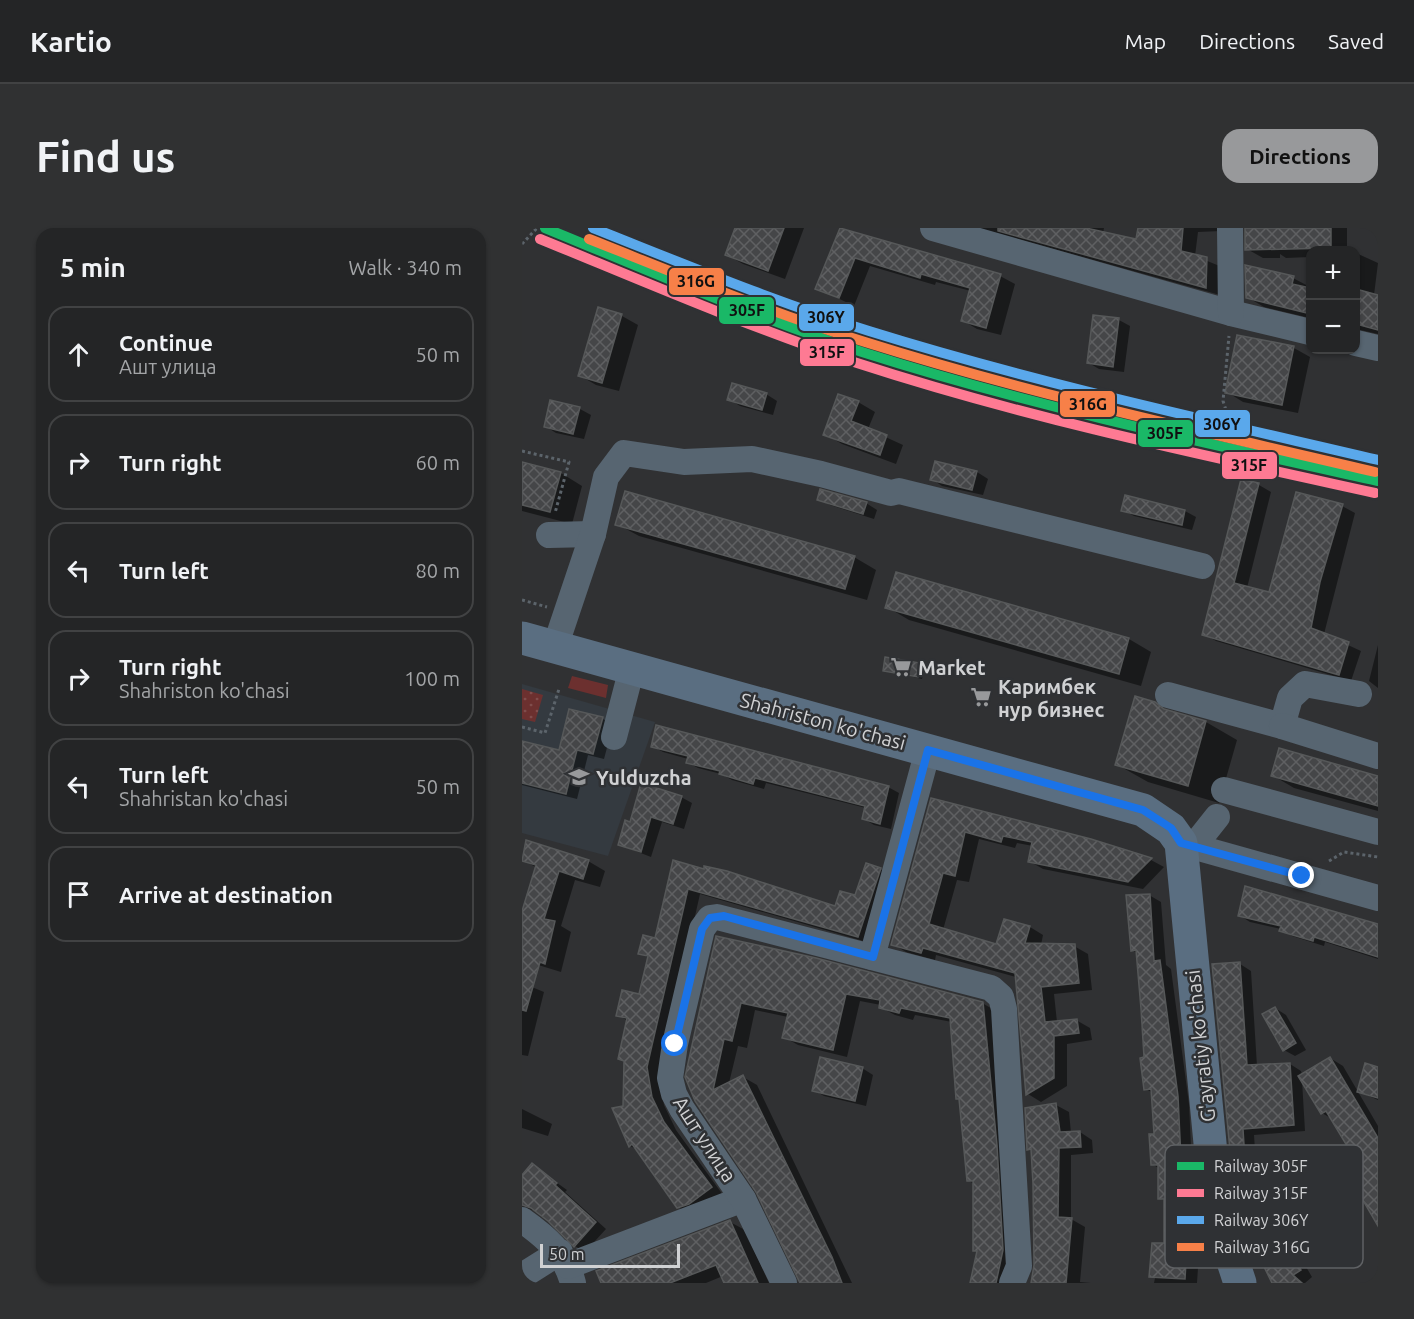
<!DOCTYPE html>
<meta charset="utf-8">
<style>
body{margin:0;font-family:Ubuntu,sans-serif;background:#303132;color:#f1f3f6}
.controls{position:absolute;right:18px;top:18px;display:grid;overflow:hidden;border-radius:12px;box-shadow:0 2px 4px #0004}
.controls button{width:54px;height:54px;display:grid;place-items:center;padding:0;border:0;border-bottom:2px solid #414243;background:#242526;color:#f1f3f6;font:30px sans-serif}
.scale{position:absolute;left:18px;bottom:15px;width:140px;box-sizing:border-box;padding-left:6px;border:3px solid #d0d1d3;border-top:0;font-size:16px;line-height:21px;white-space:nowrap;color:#d0d1d3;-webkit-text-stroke:4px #2f3134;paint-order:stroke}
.stop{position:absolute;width:18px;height:18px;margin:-14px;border:4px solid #1a73e8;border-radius:50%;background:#fff}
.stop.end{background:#1a73e8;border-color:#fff;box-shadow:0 2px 6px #0008}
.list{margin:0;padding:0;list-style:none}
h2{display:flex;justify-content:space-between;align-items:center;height:78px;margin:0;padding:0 24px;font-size:26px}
h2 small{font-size:20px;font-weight:400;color:#a3a5a7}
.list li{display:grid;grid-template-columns:39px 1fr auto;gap:18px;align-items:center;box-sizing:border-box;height:96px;margin:0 12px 12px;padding:0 12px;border:2px solid #414243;border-radius:18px}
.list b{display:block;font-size:22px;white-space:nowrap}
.list p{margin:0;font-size:20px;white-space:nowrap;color:#a3a5a7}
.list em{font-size:20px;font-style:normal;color:#a3a5a7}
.icon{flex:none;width:33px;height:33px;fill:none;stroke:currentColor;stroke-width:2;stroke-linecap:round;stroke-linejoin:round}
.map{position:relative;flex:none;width:856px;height:1055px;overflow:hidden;border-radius:18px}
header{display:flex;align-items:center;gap:36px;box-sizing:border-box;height:84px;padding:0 30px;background:#242526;border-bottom:2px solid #414243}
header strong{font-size:28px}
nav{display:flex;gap:33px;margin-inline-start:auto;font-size:21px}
.intro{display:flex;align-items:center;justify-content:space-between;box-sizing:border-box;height:144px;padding:0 36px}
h1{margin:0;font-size:42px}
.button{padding:15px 27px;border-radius:18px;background:#98999b;color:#111;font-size:21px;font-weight:700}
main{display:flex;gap:36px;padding:0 36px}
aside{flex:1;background:#242526;border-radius:18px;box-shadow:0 2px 4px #0004}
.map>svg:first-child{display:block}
</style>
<header>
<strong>Kartio</strong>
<nav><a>Map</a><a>Directions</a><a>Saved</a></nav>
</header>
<div class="intro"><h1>Find us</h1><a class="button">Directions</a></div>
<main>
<aside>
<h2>5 min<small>Walk · 340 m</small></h2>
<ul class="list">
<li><svg class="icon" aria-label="ahead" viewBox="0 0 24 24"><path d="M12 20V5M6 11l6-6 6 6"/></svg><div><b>Continue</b><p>Ашт улица</p></div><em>50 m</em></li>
<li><svg class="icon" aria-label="right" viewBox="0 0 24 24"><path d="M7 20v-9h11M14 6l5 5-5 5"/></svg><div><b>Turn right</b></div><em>60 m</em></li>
<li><svg class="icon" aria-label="left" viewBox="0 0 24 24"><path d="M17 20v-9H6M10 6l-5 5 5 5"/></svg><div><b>Turn left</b></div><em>80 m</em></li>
<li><svg class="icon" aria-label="right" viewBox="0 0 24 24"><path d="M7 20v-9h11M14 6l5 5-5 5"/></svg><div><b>Turn right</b><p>Shahriston ko'chasi</p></div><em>100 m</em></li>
<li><svg class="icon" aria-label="left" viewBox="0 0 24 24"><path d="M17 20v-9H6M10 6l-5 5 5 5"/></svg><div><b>Turn left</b><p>Shahristan ko'chasi</p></div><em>50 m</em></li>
<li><svg class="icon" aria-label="arrive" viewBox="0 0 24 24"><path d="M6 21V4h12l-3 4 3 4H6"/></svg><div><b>Arrive at destination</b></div></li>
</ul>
</aside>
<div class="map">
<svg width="856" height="1055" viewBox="0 0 856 1055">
<defs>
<pattern id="park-dots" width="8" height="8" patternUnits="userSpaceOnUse" patternTransform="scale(1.5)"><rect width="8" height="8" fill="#6c302f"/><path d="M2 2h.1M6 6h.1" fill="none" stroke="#804d4c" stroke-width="1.8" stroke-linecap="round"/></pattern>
<pattern id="building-cross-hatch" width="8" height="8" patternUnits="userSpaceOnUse" patternTransform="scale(1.5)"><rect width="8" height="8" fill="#454648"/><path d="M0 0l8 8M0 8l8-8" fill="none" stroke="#5f6062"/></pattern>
</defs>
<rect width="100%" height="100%" fill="#303133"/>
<path fill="#343a40" d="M0,456L133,494L86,628L0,605Z"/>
<path fill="#6c302f" d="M50,448L86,457L84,470L46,460Z"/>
<path fill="url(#park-dots)" d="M0,461L21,467L13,494L0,491Z"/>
<g fill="#0007">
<path d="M215,0H282L263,51L221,36L205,27Z"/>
<path d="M319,0L478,48L493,56L479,107L455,101L440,92L449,63L414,54L413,57L348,38L332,78L295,60Z"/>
<path d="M456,0H582L581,5L615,13L618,0H699V3L676,4L673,28L700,39L698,67Z"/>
<path d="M725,0H825V22H788V29L764,30L758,26V30H741L725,21Z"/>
<path d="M834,25L856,35L852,67L856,68V106L834,101Z"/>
<path d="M771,50L788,59V90L742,79L725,69Z"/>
<path d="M77,81L100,88L116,97L97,163L74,157L57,147Z"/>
<path d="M573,89L597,92L608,98L602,144L577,141L567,135Z"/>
<path d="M716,108L772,120L788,129L776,185L721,174L705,164Z"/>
<path d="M244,166L255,173L251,187L218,178L207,171Z"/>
<path d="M29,174L58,181L69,187L62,211L34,205L23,198Z"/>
<path d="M336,174L353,184L346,201L381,217L374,236L320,216L303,206Z"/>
<path d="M414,234L455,244L466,251L461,267L420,258L410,251Z"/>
<path d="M0,235L39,245L60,258L50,296L0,283Z"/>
<path d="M720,253L737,257L749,264L725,360L748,366L820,278L833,285L802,406L839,423L829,453L694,413L682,406Z"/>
<path d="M604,269L663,283L674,289L670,302L612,288L601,282Z"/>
<path d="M297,271L344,275L355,282L352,291L308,277Z"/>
<path d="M95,296L332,329L354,342L345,372L117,308Z"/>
<path d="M375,345L607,411L629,424L619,458L387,392L365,379Z"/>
<path d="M856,417V460L847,453Z"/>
<path d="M398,436L403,439L400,451L362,442Z"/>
<path d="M633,475L650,485L684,494L715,512L697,575L626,554L594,536Z"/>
<path d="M48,482L81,491L91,497L82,531L66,527L55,571L0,557V514L38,524Z"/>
<path d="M130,518L366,559L377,565L369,601L352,597L342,591L344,580L244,555L242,561L210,552L199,546L176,540L165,534L166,531L141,524Z"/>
<path d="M750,547L856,550V583L772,560Z"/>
<path d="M159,569L170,575L162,601L140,594L129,629L98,617L109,596Z"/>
<path d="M410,572L569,613L629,632L642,639L621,661L521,641L507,633L511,618L495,615L493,620L457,611L447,654L435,652L421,702L475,718L483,692L508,699L521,707L519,717L552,718L566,726L570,762L532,766L535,794L554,792L568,800L570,812L545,816V858L519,874L506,866L494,749L414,727L413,732L384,724L371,716Z"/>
<path d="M5,614L66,633L83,643L78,659L53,652L39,698L49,704L39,744L0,732V690L15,640L0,631Z"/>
<path d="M152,633L314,679L334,669L358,641L370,649L348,715L178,666L137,847L142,877L154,902L201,967L168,986L156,979L116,922L108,918L92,881L102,879L104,834L97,831L106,793L96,787L119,768L127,730L118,725L135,711Z"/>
<path d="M627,667L639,674L644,737L649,741L667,876L674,1024L677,1025L675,1055H632L633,1050L629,1048L643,1017V973L638,970V941L630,936L634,907L631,865L624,861L615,725L610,722Z"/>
<path d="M717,687L856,698V731L803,714L802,718L770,708L759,701L728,694Z"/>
<path d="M195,710L460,775L474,783L490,1055H450L456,1024L452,1022V956L446,952L439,872L435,870L430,794L393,787L391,792L373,787L358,779L359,777L338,773L325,829L276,817L262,809L266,789L233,782L225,820L216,818L207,855L221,849L235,857L330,1055H280L235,962L174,873Z"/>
<path d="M718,736L729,743L735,838L768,836L779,843L780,847L808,830L821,838L856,898V994L832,927L810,891L800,885L780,852L783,903L732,907L734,937L740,940L751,978L761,983L777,1018L773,1020L790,1049L783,1055H751L719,989Z"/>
<path d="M0,755L22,764L6,828L0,827Z"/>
<path d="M753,780L764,787L784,822L773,828L762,822Z"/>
<path d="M340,840L351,847L344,878L302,868L292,862Z"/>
<path d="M856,841V872L836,863Z"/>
<path d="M534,877L547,884L549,905L558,904L570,912L571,925L549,927V991L563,999L558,1054L569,1055H510L513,1038L511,923L507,921Z"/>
<path d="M0,881L30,896L26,908L0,900Z"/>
<path d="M10,937L45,962L43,964L84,1001L63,1024L53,1018L18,985L0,978V950Z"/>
<path d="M208,994L223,1002L247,1055H204L201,1048L184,1055H80Z"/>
</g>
<g fill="url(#building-cross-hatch)" stroke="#565859" stroke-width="1.5">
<path d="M213,0H262L246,43L203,27Z"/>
<path d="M318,0L479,46L464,100L439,93L448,60L399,46L398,50L333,30L317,70L293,61Z"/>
<path d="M476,0H564L614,11L616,0H661L659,23L685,29L684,60L476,3Z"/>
<path d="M723,0H809V20L723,22Z"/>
<path d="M723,37L772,48L770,56L789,60V86L724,70Z"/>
<path d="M834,61L856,67V102L834,96Z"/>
<path d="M76,79L100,86L80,155L56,148Z"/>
<path d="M571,87L597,90L591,139L565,135Z"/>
<path d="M715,107L772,118L760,177L703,165Z"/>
<path d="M210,155L245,165L240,182L205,172Z"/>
<path d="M316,166L337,173L329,193L365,207L358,227L301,207Z"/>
<path d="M28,172L58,179L51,206L22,199Z"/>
<path d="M413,233L455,243L450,262L408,252Z"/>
<path d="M0,234L39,244L28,284L0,277Z"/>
<path d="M719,251L737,255L712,355L747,364L774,264L821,276L798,354L789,400L827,414L817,447L680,407Z"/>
<path d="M298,261L345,274L341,286L295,272Z"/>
<path d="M103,263L333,328L323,361L93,297Z"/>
<path d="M603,267L663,282L660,297L599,283Z"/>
<path d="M374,344L607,410L597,446L363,380Z"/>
<path d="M363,429L398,435L396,449L361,443Z"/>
<path d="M613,468L633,474L642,481L684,493L666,558L593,537Z"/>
<path d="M47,481L81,489L71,526L55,522L44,566L0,555V513L37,522Z"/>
<path d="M134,497L367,558L358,596L340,591L343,578L233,550L231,556L197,546L198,543L164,535L166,528L129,519Z"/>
<path d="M757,520L856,548V578L749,548Z"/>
<path d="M119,555L160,568L151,596L129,589L119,624L96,617L103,592L108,594Z"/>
<path d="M409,570L569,611L630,630L606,654L506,634L510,614L481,608L479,614L443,604L433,648L421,645L407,696L474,716L482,691L508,698L503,715L553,716L557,755L519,759L523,794L555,791L557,805L532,808V850L504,867L493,745L401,720L399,725L369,717Z"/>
<path d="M4,612L67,632L61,651L37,643L22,691L33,693L23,736L18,734L4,783L0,782V683L14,637L0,633Z"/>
<path d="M151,632L182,641V638L205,643L313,678L318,663L333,667L344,635L359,640L336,709L166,661L125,839L130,869L142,894L190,959L167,976L155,980L110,916L107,919L90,880L101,878L102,833L96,831L105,790L94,788L100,762L117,766L126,728L116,726L121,707L133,710Z"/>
<path d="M723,658L856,696V729L792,709L791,713L757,703L759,698L716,688Z"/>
<path d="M628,666L632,733L638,732L656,868L663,1017H665L663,1051L627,1049L630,1015H642V971H636V937H629L627,906H632L629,861L622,862L618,830L622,829L619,781L614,722L609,723L604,667Z"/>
<path d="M194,708L294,730L461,774L475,917L481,1022L474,1055H448L455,1023H451V953H445L437,871H434L428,790L379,780L377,785L357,780L358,772L324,766L311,822L260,810L266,785L219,775L210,813L202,811L191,862L221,847L310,1029L320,1055H278L234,964L173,873L163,849Z"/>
<path d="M718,734L725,837L768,835L772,897L721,901L723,933L728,932L742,978L749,975L766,1011L762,1013L779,1042L771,1047L780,1055H750L718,990L710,943L690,736Z"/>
<path d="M753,779L774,815L761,823L740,786Z"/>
<path d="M298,829L341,839L333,873L290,863Z"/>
<path d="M808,829L856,910V998L818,933L830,926L804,883L799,886L776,848Z"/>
<path d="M843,835L856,839V870L835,864Z"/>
<path d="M534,875L538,904L558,903L559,919L537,920L536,989L550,990L544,1055H509L512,1037L511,956L509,921L505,922L503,880Z"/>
<path d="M10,935L35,955L33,957L74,994L52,1019L26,993L9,980L0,977V947Z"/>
<path d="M208,992L236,1055H202L194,1037L148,1055H79L74,1043Z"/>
</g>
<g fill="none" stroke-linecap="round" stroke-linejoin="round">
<g stroke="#5c646b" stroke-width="3" stroke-dasharray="3 3" stroke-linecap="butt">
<path d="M0,16L15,0"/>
<path d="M0,223L47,234L33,285"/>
<path d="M703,240L709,197L701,173L707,108"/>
<path d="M0,372L25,379"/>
<path d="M0,499L23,505L37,461"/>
<path d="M807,633L822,624L856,629"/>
</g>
<g stroke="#576571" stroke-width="26">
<path d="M411,0L709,85L788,104"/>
<path d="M708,0L709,85"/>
<path d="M834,115L856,120"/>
<path d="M27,307L71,306"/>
<path d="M33,419L71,306L84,249L102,225L162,234L230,231L299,246L369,265L377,263L680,338"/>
<path d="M646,467L760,498L768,470L783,456L837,466"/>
<path d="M760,498L856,528"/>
<path d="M92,509L110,440"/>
<path d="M702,562L856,604"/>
<path d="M659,615L856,670"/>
<path d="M672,618L695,589"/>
<path d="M350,729L406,522"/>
<path d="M0,992C24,1009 43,1025 51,1055"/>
<path d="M46,1038L221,971"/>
<path d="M0,1048L38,1024"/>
<path d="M262,1055L221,971L160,881L152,866L148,850L153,816L180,701L188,690L195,689L469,760L479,769L482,781L497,1038L490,1055"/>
</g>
<path stroke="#5a6e81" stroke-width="33" d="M0,410L621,582L649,601L659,615L691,946L701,1003L718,1055"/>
<g stroke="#2f3134" stroke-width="15">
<path id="rail-1" d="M23,0C128,43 232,89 340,124C509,178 683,215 856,253"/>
</g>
<g stroke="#2f3134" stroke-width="15">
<path id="rail-2" d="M18,11C123,54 227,99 335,135C504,190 680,227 853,265"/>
</g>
<g stroke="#2f3134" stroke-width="15">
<path id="rail-3" d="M71,0C162,36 253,74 347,103C514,155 685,192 856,232"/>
</g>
<g stroke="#2f3134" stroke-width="15">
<path id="rail-4" d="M67,11C158,47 249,85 343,114C511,167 682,204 853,244"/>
</g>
<use href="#rail-1" stroke="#1ab867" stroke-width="10"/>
<use href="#rail-2" stroke="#fe7a93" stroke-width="10"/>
<use href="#rail-3" stroke="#5aa8eb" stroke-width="10"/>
<use href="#rail-4" stroke="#f78048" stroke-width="10"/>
</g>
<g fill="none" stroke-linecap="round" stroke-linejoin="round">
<path stroke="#1a73e8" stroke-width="8" d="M153,816L180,701L188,690L202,688L351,729L406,522L621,582L649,600L659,615L780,648"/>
</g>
<defs>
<g id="supermarket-bare" transform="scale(1.62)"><path d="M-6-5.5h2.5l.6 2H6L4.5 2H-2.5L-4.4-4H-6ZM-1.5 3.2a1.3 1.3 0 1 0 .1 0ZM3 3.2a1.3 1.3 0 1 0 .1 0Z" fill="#98999b" stroke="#2f3134" stroke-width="2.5" paint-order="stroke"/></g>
<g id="school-bare" transform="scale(1.62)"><path d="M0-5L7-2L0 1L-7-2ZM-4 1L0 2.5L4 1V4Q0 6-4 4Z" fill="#98999b" stroke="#2f3134" stroke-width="2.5" paint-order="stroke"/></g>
</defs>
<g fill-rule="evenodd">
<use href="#supermarket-bare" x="379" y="439"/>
<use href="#supermarket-bare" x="459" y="469"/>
<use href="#school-bare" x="57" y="549"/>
</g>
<g text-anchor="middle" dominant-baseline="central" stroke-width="5" stroke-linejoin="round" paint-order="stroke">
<g font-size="20" font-weight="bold" fill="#d0d1d3" stroke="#2f3134" text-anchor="start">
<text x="396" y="439">Market</text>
<text x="476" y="458">Каримбек<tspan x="476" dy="23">нур бизнес</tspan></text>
<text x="74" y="549">Yulduzcha</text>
</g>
<g font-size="20" fill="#d0d1d3" stroke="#2f3134">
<text transform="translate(301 493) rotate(15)">Shahriston ko'chasi</text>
<text transform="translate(678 818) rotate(-96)">G'ayratiy ko'chasi</text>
<text transform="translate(183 911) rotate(57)">Ашт улица</text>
</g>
</g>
<rect x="643" y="917" width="198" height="123" rx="9" fill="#2f3134" stroke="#5f6164" stroke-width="1.5"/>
<rect x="655" y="934" width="27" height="8" fill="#1ab867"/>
<rect x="655" y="961" width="27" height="8" fill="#fe7a93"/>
<rect x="655" y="988" width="27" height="8" fill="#5aa8eb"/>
<rect x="655" y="1015" width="27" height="8" fill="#f78048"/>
<g font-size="16" fill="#d0d1d3">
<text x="692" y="944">Railway 305F</text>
<text x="692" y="971">Railway 315F</text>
<text x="692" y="998">Railway 306Y</text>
<text x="692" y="1025">Railway 316G</text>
</g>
<g stroke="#2f3134" stroke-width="2">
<rect x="146" y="39" width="57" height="29" rx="6" fill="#f78048"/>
<rect x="196" y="68" width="57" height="29" rx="6" fill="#1ab867"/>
<rect x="276" y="75" width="57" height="29" rx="6" fill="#5aa8eb"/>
<rect x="277" y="110" width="56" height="29" rx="6" fill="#fe7a93"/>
<rect x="537" y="162" width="57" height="28" rx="6" fill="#f78048"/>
<rect x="672" y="181" width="57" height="29" rx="6" fill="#5aa8eb"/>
<rect x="615" y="191" width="57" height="29" rx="6" fill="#1ab867"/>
<rect x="699" y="223" width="57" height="29" rx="6" fill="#fe7a93"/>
</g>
<g font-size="16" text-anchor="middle" font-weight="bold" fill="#111">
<text x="174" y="59">316G</text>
<text x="225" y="88">305F</text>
<text x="304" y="95">306Y</text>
<text x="305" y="130">315F</text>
<text x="566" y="182">316G</text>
<text x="700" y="202">306Y</text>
<text x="643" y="211">305F</text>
<text x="727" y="243">315F</text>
</g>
</svg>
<div class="controls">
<button>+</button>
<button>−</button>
</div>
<div class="scale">50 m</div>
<div class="stop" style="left:153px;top:816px"></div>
<div class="stop end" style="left:780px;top:648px"></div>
</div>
</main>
